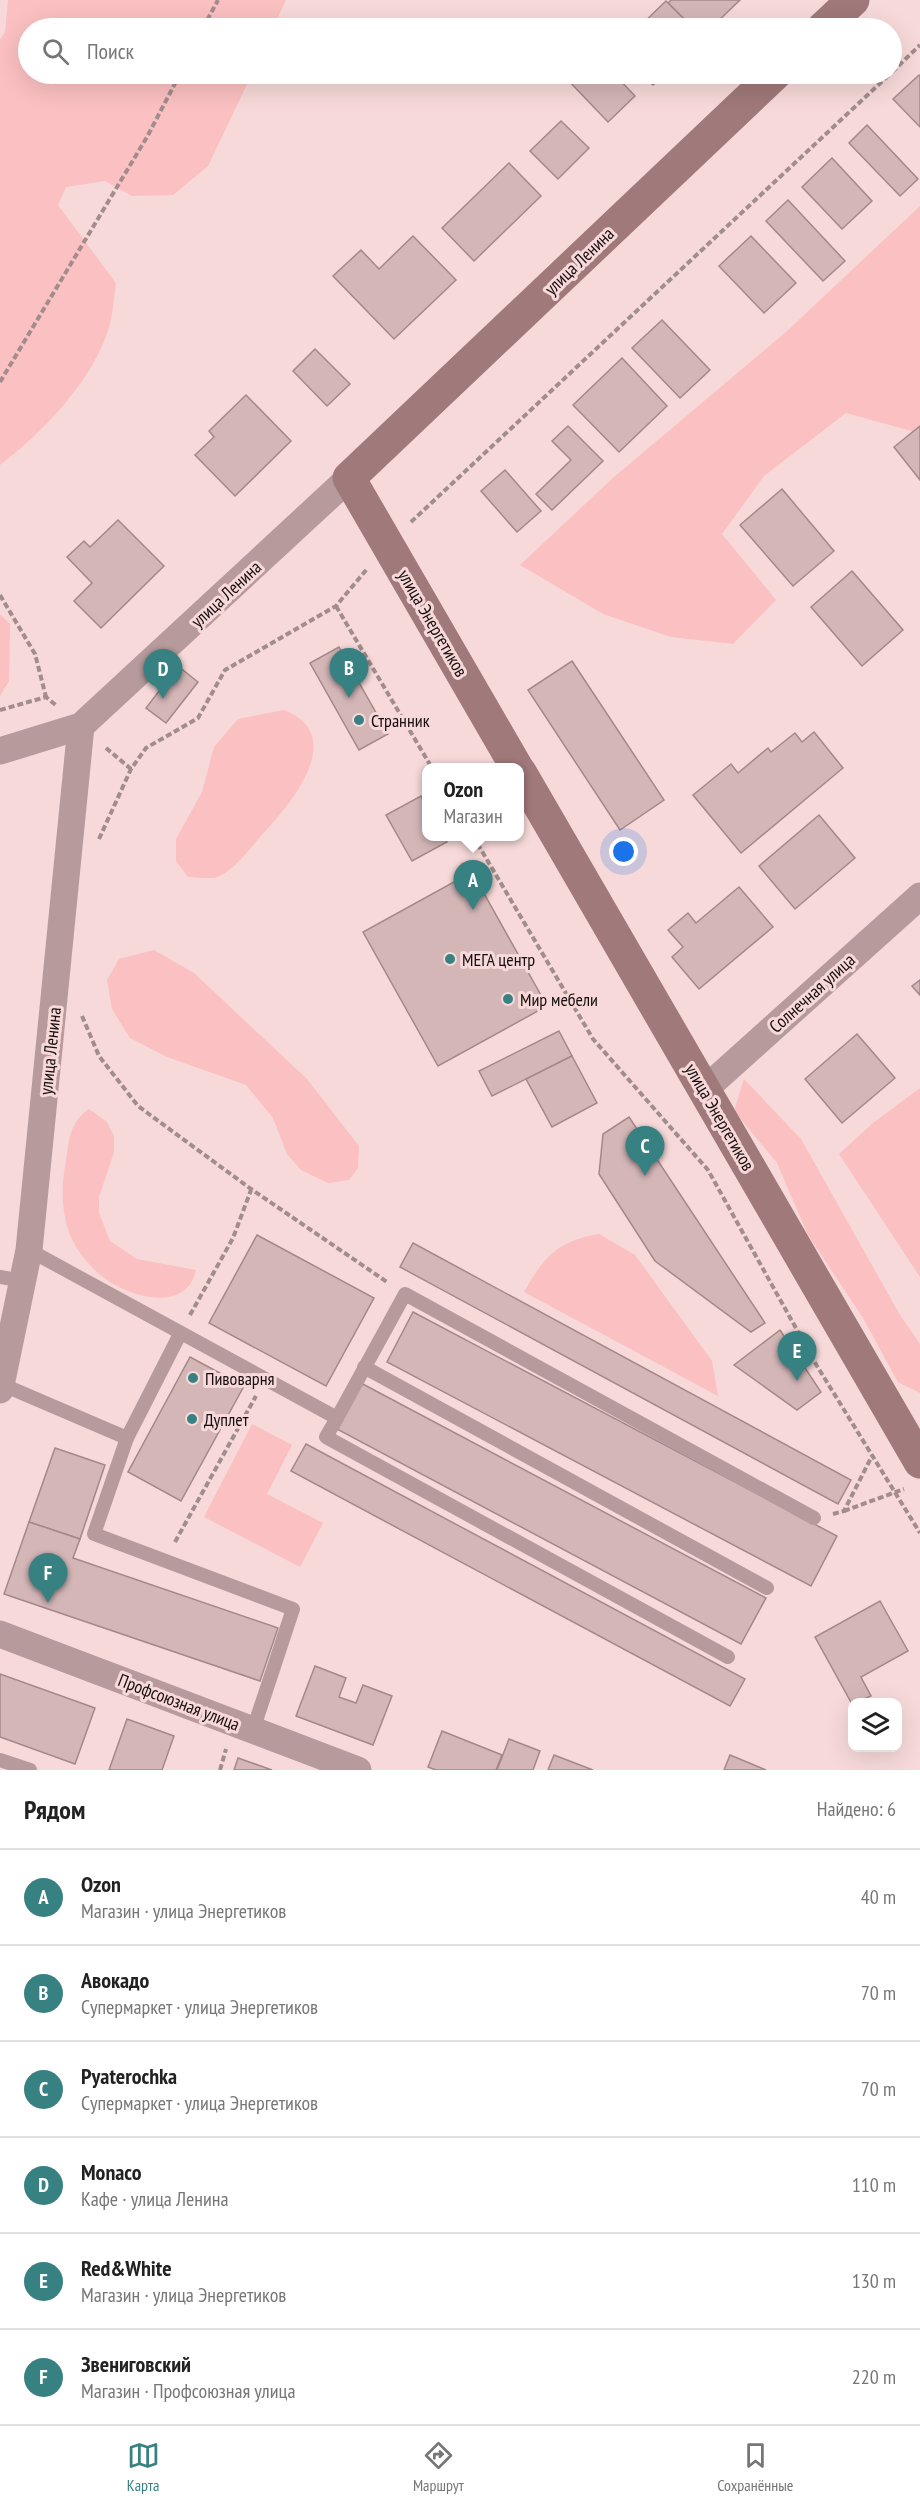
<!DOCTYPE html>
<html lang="ru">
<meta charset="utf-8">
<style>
body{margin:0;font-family:"PT Sans Narrow",sans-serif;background:#f6f6f6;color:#222}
.controls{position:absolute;right:18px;bottom:18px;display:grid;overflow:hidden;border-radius:12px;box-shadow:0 6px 24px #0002}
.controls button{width:54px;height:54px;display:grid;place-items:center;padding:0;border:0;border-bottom:2px solid #e0e0e0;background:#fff;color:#222;font:30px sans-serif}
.you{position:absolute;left:624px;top:852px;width:21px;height:21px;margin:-15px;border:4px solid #fff;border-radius:50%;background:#1a73e8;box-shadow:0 0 0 9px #1a73e833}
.badge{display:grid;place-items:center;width:39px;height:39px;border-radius:50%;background:#388182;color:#fff;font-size:20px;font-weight:700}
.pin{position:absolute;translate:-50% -50px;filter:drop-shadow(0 2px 3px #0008)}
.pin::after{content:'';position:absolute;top:32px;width:21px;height:18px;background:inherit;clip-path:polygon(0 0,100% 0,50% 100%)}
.popup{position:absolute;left:422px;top:763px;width:102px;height:78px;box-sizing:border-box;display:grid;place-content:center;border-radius:12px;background:#fff;filter:drop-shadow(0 2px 4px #0005);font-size:20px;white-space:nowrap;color:#767676}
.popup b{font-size:22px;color:#222}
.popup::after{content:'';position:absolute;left:50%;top:100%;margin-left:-12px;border:12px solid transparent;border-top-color:#fff}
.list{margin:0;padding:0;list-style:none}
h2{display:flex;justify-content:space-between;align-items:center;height:78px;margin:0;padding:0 24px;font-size:26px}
h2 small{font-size:20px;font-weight:400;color:#767676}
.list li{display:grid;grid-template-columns:39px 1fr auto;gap:18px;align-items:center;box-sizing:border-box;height:96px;padding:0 24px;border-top:2px solid #e0e0e0}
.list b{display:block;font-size:22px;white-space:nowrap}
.list p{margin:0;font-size:20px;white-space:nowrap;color:#767676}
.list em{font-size:20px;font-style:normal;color:#767676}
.icon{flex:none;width:33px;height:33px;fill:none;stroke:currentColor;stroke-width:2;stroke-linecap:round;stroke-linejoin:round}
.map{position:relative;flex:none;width:920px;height:1770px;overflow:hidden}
.search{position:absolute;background:#fff;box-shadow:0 6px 24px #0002;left:18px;right:18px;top:18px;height:66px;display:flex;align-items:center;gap:15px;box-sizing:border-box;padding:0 21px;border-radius:33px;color:#767676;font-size:22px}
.sheet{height:654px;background:#fff}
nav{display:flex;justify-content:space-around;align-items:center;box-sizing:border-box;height:84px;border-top:2px solid #e0e0e0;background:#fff;font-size:16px;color:#767676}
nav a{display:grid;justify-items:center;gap:3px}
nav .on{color:#388182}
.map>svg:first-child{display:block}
</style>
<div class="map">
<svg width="920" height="1770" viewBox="0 0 920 1770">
<rect width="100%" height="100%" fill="#f7d9d9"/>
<g fill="#fbc0c1">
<path d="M8,0H286L273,28H28V74H252L208,166L173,195L132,196L105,181L66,187L58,205L116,283C114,296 113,311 110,324C95,379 43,432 0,465V40L5,32Z"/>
<path d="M920,206V428L915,432L846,413L764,476L722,534L776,600L733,644L671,637L603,614L520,565L614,477L786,332Z"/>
<path d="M0,614L10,624L9,681L0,696Z"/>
<path d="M284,710C350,736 289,806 260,837C249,850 236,868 220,876C212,880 197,877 188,877L176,861V839L202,792L214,747L238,719Z"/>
<path d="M154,950L194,973L307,1079L359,1146L358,1168L349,1180L328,1183L301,1170L287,1154L273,1118L246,1085L167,1057L130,1038L112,1009L107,980L119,959Z"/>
<path d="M744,1079L801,1139L900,1315L920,1344V1393L898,1382L863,1318L808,1235L777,1163L734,1111Z"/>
<path d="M920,1088V1277L839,1154L873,1123Z"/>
<path d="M89,1109L107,1122L114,1136V1152L99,1197V1213L110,1241L137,1259L196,1270C187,1311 137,1299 110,1282C94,1272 78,1253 71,1237C61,1214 61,1185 66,1161C69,1139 70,1122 89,1109Z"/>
<path d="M599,1234L635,1255L712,1361L718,1396L524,1292C544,1257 557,1241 599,1234Z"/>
<path d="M252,1424L292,1445L267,1494L323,1523L300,1567L204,1517Z"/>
</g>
<g fill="#d4b6b7" stroke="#a48889" stroke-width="1.5">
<path d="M671,0H740L711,28H693L668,3Z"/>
<path d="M666,1L693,28H638Z"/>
<path d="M568,74H614L635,96L608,122L565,77Z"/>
<path d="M641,74H665L653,85Z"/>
<path d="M919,75L920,76V127L893,99Z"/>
<path d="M561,121L589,148L558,179L530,151Z"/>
<path d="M867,125L918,179L900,196L849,143Z"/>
<path d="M832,158L872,201L842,229L802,187Z"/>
<path d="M509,163L541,196L474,261L442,228Z"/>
<path d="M788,200L845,261L823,281L766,221Z"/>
<path d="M413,236L456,280L394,339L333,276L361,250L379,269Z"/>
<path d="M751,236L796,283L764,313L719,266Z"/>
<path d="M662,320L710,370L680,398L632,348Z"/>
<path d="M315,349L350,384L327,406L293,371Z"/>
<path d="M622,358L667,406L619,452L573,405Z"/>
<path d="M246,395L291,441L235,496L195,455L214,437L209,431Z"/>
<path d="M568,426L603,461L552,510L536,494L571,460L552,441Z"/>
<path d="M920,426V480L894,447Z"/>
<path d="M505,470L541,511L517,532L481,491Z"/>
<path d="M782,489L834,551L793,586L740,525Z"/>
<path d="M118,520L164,566L101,628L74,601L92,583L67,557L84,541L90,547Z"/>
<path d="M852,571L903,630L862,666L811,607Z"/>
<path d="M339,647L388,734L359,750L310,663Z"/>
<path d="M572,661L664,800L620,830L528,690Z"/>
<path d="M178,666L198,682L166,723L146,708Z"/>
<path d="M814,732L843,768L741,853L693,795L731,764L738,773L768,748L771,752L795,733L802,742Z"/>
<path d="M421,796L426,806V836H444L447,842L412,861L386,815Z"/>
<path d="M819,815L855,858L795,909L759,866Z"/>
<path d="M472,872L547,1006L438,1066L363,932Z"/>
<path d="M739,887L773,927L699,989L672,957L683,947L668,930L688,913L696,923Z"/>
<path d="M920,980V995L912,986Z"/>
<path d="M559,1031L572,1056L492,1096L479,1071Z"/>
<path d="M857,1034L895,1078L842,1123L805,1079Z"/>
<path d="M572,1056L597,1103L552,1127L526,1079Z"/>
<path d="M629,1117L765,1323L751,1332L655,1261L599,1174L603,1134Z"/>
<path d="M257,1235L374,1298L326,1386L209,1323Z"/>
<path d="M413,1243L851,1480L838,1504L400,1267Z"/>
<path d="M413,1312L837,1536L811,1586L387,1362Z"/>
<path d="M780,1330L821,1392L797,1410L734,1365Z"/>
<path d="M190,1357L244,1386L181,1501L128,1472Z"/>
<path d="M359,1382L766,1598L741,1644L335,1428Z"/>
<path d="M306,1444L745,1679L730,1706L291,1471Z"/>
<path d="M55,1448L105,1465L80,1539L29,1522Z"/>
<path d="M29,1522L80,1539L73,1558L278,1628L260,1681L4,1594Z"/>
<path d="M880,1601L908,1651L861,1677L871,1696L852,1704L815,1637Z"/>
<path d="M315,1666L346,1678L339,1697L356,1703L363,1685L392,1696L373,1745L296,1716Z"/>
<path d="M0,1674L95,1708L75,1764L0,1737Z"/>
<path d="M127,1719L174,1736L162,1770H109Z"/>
<path d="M442,1731L502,1755L496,1770H436L428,1767Z"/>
<path d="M509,1739L540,1751L533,1770H497Z"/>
<path d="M554,1755L593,1770H548Z"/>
<path d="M730,1755L766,1770H724Z"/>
<path d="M238,1758L272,1770H234Z"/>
</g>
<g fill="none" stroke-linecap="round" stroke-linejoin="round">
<g stroke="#a28c8c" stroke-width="4" stroke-dasharray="6 3" stroke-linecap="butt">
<path d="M203,28L218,0"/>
<path d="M892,72L920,45"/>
<path d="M0,382L147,137L180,74"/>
<path d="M411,522L890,74"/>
<path d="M0,595L35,654L46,697"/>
<path d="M336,606L432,768"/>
<path d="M0,710L46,697L57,706"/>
<path d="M106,748L131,769"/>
<path d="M473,836L593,1039L708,1170L817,1366L920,1533"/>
<path d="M99,839L131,769L146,748L198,718L225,670L336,606L367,569"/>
<path d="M82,1016L99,1056L138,1106L251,1189L387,1282"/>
<path d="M190,1315L233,1238L251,1190"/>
<path d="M844,1511L904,1489"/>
<path d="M833,1514L844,1511L872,1456"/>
<path d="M175,1542L256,1396"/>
<path d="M220,1770L226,1749"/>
</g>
<g stroke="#b79b9c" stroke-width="14">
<path d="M29,1250L337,1418L405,1294L814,1518"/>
<path d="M0,1277L23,1281"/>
<path d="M364,1367L767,1588"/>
<path d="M1,1384L127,1438L94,1534L293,1609L253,1730"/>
<path d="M337,1418L326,1437L728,1657"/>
<path d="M127,1438L180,1334"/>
<path d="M0,1760L30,1770"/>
</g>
<g stroke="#b79b9c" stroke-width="27">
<path d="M0,751L81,726L349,478"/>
<path d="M704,1090L920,896"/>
<path d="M0,1390L29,1250L81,726"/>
<path d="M0,1634L358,1770"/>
</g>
<g stroke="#a0797a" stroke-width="33">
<path d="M823,28L853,0"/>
<path d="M517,768L349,478L775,74"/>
<path d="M520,772L920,1462"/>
</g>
</g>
<g fill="#388182" stroke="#f7d9d9" stroke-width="2">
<circle cx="359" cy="720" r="6"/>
<circle cx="450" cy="959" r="6"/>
<circle cx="508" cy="999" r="6"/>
<circle cx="193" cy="1378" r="6"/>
<circle cx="192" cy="1419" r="6"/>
</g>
<g text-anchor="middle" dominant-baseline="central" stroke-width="6" stroke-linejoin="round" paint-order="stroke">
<g font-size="18" fill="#170d0d" stroke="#f7d9d9">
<text transform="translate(579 261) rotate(-44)">улица Ленина</text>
<text transform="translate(226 594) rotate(-43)">улица Ленина</text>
<text transform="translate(433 623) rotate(60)">улица Энергетиков</text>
<text transform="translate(812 993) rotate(-42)">Солнечная улица</text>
<text transform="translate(50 1051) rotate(-84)">улица Ленина</text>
<text transform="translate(720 1117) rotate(60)">улица Энергетиков</text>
<text transform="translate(179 1702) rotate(21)">Профсоюзная улица</text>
</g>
<g font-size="18" fill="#170d0d" stroke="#f7d9d9" text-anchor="start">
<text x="371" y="720">Странник</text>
<text x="462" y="959">МЕГА центр</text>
<text x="520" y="999">Мир мебели</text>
<text x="205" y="1378">Пивоварня</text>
<text x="204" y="1419">Дуплет</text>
</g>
</g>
</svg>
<div class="controls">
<button><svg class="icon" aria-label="layers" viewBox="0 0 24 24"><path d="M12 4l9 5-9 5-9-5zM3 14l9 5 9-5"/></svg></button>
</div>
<div class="you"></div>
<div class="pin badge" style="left:473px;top:910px">A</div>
<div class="popup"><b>Ozon</b>Магазин</div>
<div class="pin badge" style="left:349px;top:698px">B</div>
<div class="pin badge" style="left:645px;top:1176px">C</div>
<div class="pin badge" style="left:163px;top:699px">D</div>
<div class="pin badge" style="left:797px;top:1381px">E</div>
<div class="pin badge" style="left:48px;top:1603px">F</div>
<div class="search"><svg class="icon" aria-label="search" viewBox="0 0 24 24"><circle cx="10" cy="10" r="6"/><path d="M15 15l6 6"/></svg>Поиск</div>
</div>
<section class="sheet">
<h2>Рядом<small>Найдено: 6</small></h2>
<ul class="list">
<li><span class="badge">A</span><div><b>Ozon</b><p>Магазин · улица Энергетиков</p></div><em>40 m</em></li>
<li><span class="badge">B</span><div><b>Авокадо</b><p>Супермаркет · улица Энергетиков</p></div><em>70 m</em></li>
<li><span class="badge">C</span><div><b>Pyaterochka</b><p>Супермаркет · улица Энергетиков</p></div><em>70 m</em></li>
<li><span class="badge">D</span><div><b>Monaco</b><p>Кафе · улица Ленина</p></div><em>110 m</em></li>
<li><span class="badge">E</span><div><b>Red&amp;White</b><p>Магазин · улица Энергетиков</p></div><em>130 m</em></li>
<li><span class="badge">F</span><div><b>Звениговский</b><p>Магазин · Профсоюзная улица</p></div><em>220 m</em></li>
</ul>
</section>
<nav>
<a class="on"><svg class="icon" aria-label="map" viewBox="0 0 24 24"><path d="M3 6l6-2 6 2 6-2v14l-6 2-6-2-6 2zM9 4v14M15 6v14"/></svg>Карта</a>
<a><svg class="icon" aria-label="directions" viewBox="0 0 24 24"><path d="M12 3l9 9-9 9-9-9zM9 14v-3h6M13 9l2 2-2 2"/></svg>Маршрут</a>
<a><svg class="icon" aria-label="saved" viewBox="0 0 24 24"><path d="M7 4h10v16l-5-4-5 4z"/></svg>Сохранённые</a>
</nav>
